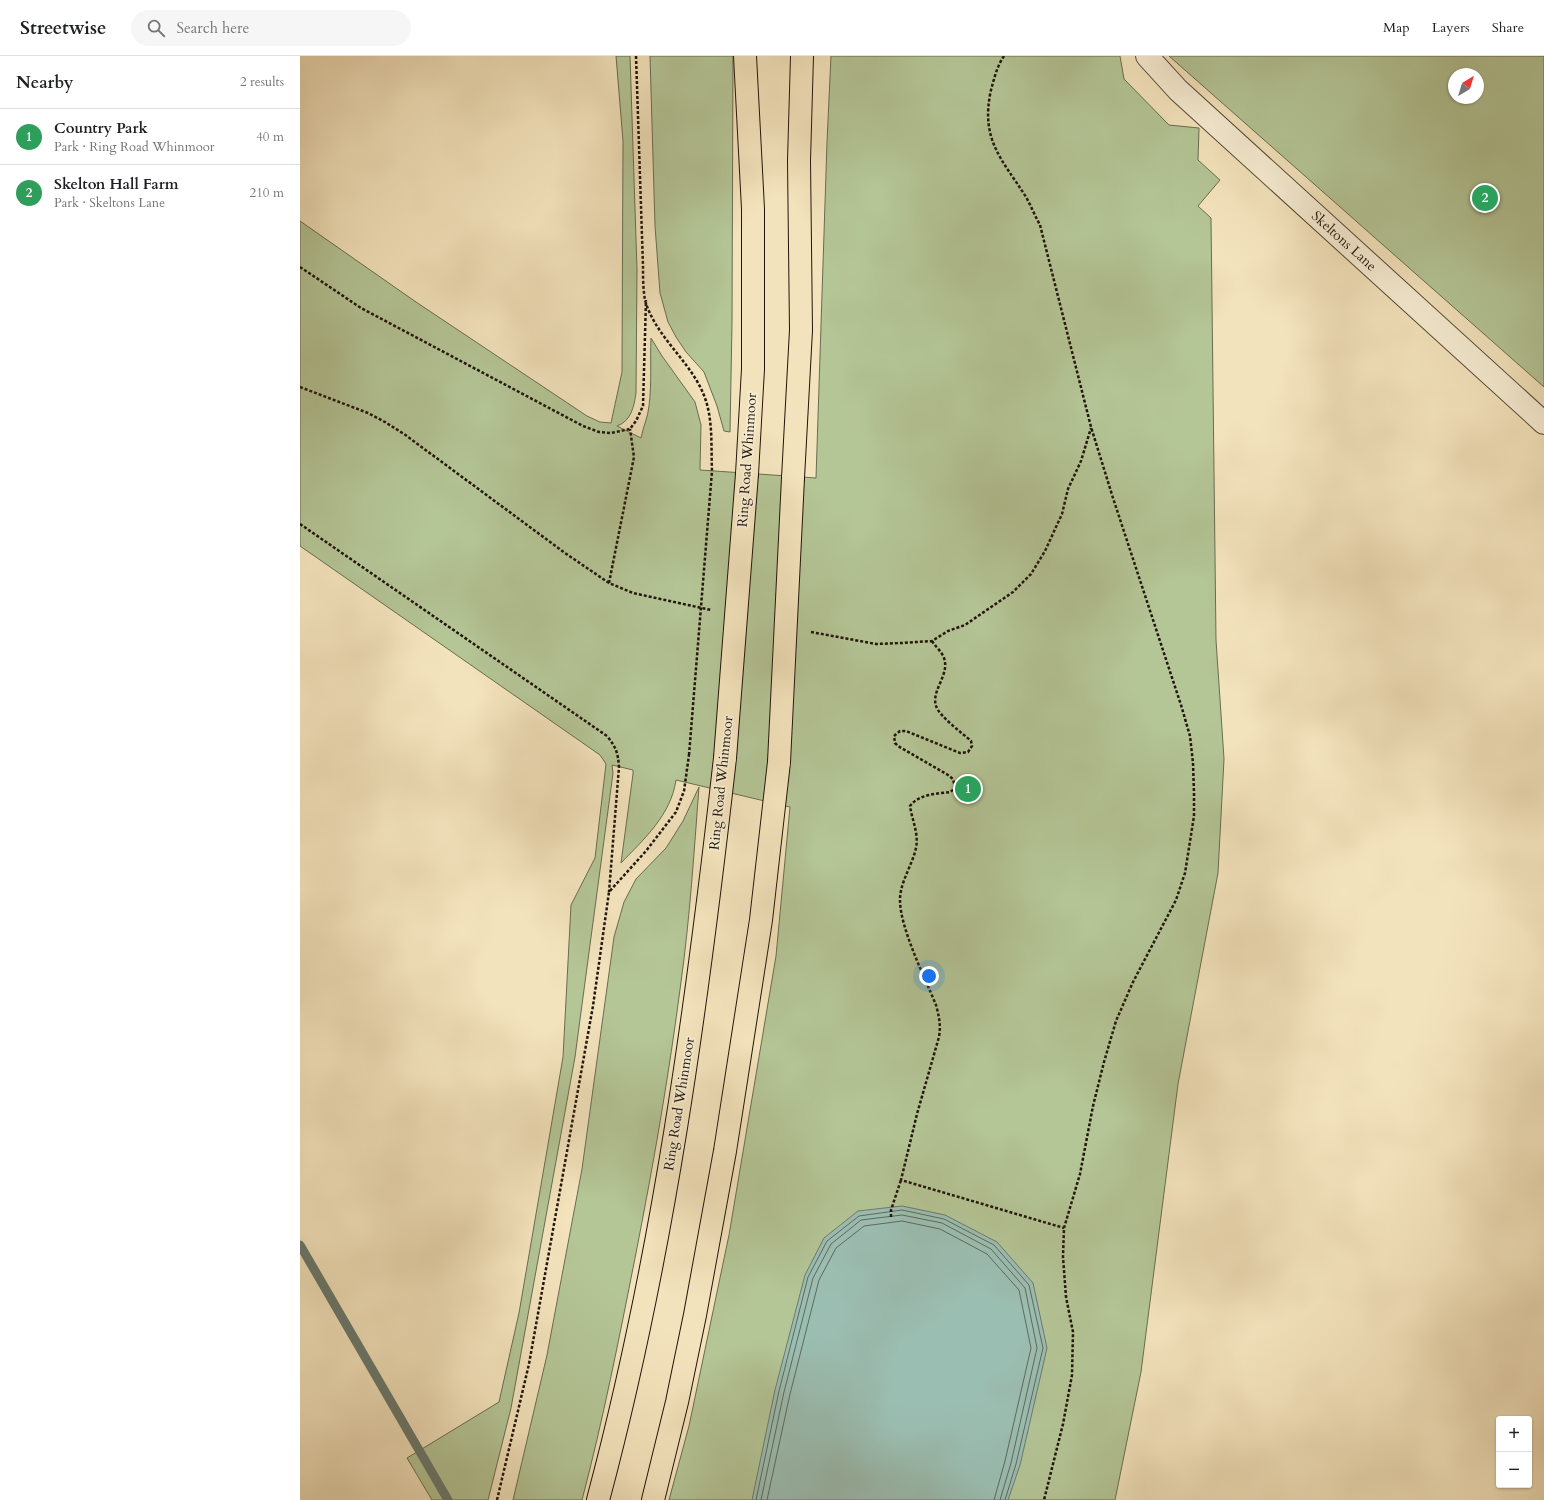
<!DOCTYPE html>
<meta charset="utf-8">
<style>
body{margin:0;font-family:Cardo,serif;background:#f6f6f6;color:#202124}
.controls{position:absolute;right:12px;bottom:12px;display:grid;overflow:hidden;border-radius:4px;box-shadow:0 1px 3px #0004}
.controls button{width:36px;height:36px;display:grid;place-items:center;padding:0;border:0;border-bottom:1px solid #e0e0e0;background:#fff;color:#202124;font:20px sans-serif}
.compass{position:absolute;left:1148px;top:12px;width:36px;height:36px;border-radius:50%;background:#fff;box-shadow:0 1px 3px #0004;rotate:38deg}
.you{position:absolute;left:629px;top:920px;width:14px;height:14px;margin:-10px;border:3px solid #fff;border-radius:50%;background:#1a73e8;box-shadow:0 0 0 6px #1a73e833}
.badge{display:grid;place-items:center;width:26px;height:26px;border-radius:50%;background:#8f2418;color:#fff;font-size:13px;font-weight:700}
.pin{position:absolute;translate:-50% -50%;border:2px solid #fff;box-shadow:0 1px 4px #0006}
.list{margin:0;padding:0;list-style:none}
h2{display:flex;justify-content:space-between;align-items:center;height:52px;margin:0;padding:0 16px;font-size:17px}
h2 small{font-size:13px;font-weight:400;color:#757577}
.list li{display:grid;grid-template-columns:26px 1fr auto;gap:12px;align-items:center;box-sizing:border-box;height:56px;padding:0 16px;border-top:1px solid #e0e0e0}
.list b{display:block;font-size:15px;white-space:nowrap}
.list p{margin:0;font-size:13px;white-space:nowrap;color:#757577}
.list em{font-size:13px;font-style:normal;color:#757577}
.icon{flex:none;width:22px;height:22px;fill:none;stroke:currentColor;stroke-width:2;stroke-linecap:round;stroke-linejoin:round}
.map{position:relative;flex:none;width:1244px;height:1444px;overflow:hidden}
header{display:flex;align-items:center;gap:24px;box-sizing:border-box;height:56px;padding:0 20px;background:#fff;border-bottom:1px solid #e0e0e0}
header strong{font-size:19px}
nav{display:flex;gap:22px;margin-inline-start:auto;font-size:14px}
.search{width:280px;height:36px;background:#f6f6f6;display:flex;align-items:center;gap:10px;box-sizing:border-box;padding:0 14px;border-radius:22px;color:#757577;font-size:15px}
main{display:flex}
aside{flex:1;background:#fff}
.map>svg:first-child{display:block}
</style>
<header>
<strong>Streetwise</strong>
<div class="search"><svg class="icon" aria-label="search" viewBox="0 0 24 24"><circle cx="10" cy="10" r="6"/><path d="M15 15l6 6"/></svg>Search here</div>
<nav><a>Map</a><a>Layers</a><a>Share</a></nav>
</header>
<main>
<aside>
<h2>Nearby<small>2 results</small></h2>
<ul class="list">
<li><span class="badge" style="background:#2e9e5b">1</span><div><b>Country Park</b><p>Park · Ring Road Whinmoor</p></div><em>40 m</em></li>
<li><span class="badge" style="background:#2e9e5b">2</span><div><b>Skelton Hall Farm</b><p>Park · Skeltons Lane</p></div><em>210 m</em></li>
</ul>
</aside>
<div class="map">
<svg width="1244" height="1444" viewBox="0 0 1244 1444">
<rect width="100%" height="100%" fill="#f3e3bc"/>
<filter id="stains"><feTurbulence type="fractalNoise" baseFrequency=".005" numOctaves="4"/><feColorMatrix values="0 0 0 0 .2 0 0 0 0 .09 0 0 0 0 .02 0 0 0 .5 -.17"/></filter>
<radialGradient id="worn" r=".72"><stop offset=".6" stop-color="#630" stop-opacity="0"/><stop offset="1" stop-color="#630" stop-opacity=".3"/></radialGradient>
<g fill="#b4c596" stroke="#6a6c50" fill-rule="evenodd">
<path d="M316,0H330L337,213L336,337C334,351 331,365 317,370L341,382C343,371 348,361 349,350C352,327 350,304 351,282L362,300L395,346L401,369L400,414L516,422L527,86L531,0H820L824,23L869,69L899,72L898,104L920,124L898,150L911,162L916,584L924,703L918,817L878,1028L841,1316L815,1444H369L389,1370L429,1179L476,900L490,751L376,724C371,759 344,783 321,807L333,718V714L312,709L313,717L275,1001L211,1352L188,1444H132L107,1402L199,1346L219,1257L263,1001L271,849L295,802L306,708L300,699L0,490V165L116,246L287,360L300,366L311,367L322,316L323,85Z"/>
<path d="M350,0H433L432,267L430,376L424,375L417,350L404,316L386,296L376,281L368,266L360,237L355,170Z"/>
<path d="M869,0H1244V331ZM1154,18H1178V42H1154Z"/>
<path d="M399,731C394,796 390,861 381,926C369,1019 353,1111 335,1202C319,1283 303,1364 282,1444H213L247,1299L282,1113L314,881L324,846L336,823L366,792L383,765Z"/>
</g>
<path fill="#9bbeb2" stroke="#6a7a6f" d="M602,1150L645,1159L697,1186L733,1227L747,1292L720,1409L708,1444H452L475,1334L505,1219L524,1182L558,1155Z"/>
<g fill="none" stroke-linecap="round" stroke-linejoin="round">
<g stroke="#5e695e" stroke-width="1">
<path d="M456,1444L479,1335L508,1221L527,1185L559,1160L602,1154L644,1163L694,1189L729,1229L743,1292L716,1408L705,1444"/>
<path d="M461,1444L484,1336L513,1222L531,1188L561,1164L602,1159L642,1167L691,1193L725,1232L737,1292L711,1407L700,1444"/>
<path d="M467,1444L490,1338L519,1224L536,1192L564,1170L602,1165L640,1173L687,1198L719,1234L731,1292L705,1405L694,1444"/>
</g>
<path stroke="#6a7a6f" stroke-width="9" d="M0,1189L148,1444"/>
<g stroke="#564837" stroke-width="24">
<path id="tertiary" d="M847,0L878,34L1244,367"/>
</g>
<g stroke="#21140b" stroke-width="24">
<g id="trunk">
<path d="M445,0L453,153V313L447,418"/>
<path d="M493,422L501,274L499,105L502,0"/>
<path d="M298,1444C363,1201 397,951 425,702"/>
<path d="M353,1444L377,1346L395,1259L425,1095L461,864L479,706"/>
</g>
</g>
<g stroke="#21140b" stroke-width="2.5" stroke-dasharray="3 2" stroke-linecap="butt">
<path d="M336,0L343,210C343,221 343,233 345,244C356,283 394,307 406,345C413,367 411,393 412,415"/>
<path d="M704,0C697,10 694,23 691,34C680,84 702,103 726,141C731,150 735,160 740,169L791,371L813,442L881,649L890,680L893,707L894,737V760L885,817L876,844L833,926L816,965L804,1006L793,1050L780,1118L764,1172L763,1201L766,1241L773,1276L772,1319L763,1368L744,1444"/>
<path d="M0,211L61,252L283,370L299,376L311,377L330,373L336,365L343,350L346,244"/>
<path d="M0,331L68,357L85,366L104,378L265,497L309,527L333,537L411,554"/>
<path d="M0,468L307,680C316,691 318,697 319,711L309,836"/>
<path d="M309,527L334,401L330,373"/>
<path d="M511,576L576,588L601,587L632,585L648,575L665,569L713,536L731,518L745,495L762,458L768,433L781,405L791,372"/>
<path d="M632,585C635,590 642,596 644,602C650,619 631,634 636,650C640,661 661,676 671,685L672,690L668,696L660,697L606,675H600L594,680L595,687L598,690L648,719L653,723L655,731L653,734L650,736C636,738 619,738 610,750C612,764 619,778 616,792C612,810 600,826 600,844C600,872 625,922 636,949C639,960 641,969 639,981L617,1058L601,1124L764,1172"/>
<path d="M591,1161V1154L601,1124"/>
<path d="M197,1444L229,1308L293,950L309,836L346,795L376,756L384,735L389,699"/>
</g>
<use href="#tertiary" stroke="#f7edd3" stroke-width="22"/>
<use href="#trunk" stroke="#f3e3bc" stroke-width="22"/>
<g stroke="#21140b" stroke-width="24" stroke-linecap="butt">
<g id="trunk-bridge">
<path d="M425,702L447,418"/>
<path d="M479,706L493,422"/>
</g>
</g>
<path stroke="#21140b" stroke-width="2.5" stroke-dasharray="3 2" stroke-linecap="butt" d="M389,699L412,415"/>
<use href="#trunk-bridge" stroke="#f3e3bc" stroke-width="22"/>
</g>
<g text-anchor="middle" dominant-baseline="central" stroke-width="3.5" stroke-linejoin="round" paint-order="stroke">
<g font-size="14" fill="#21140b" stroke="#f7edd3">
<text transform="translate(1044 185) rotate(42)">Skeltons Lane</text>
<text transform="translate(447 404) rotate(-86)">Ring Road Whinmoor</text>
<text transform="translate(421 727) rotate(-84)">Ring Road Whinmoor</text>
<text transform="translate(379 1048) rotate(-81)">Ring Road Whinmoor</text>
</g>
</g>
<rect width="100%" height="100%" filter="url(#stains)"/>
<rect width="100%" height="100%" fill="url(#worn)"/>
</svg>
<div class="controls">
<button>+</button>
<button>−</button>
</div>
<svg class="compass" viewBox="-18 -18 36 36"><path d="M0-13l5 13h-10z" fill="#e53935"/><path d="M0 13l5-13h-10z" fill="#757577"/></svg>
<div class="you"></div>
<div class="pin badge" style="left:668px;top:733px;background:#2e9e5b">1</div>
<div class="pin badge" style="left:1185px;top:142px;background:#2e9e5b">2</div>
</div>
</main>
